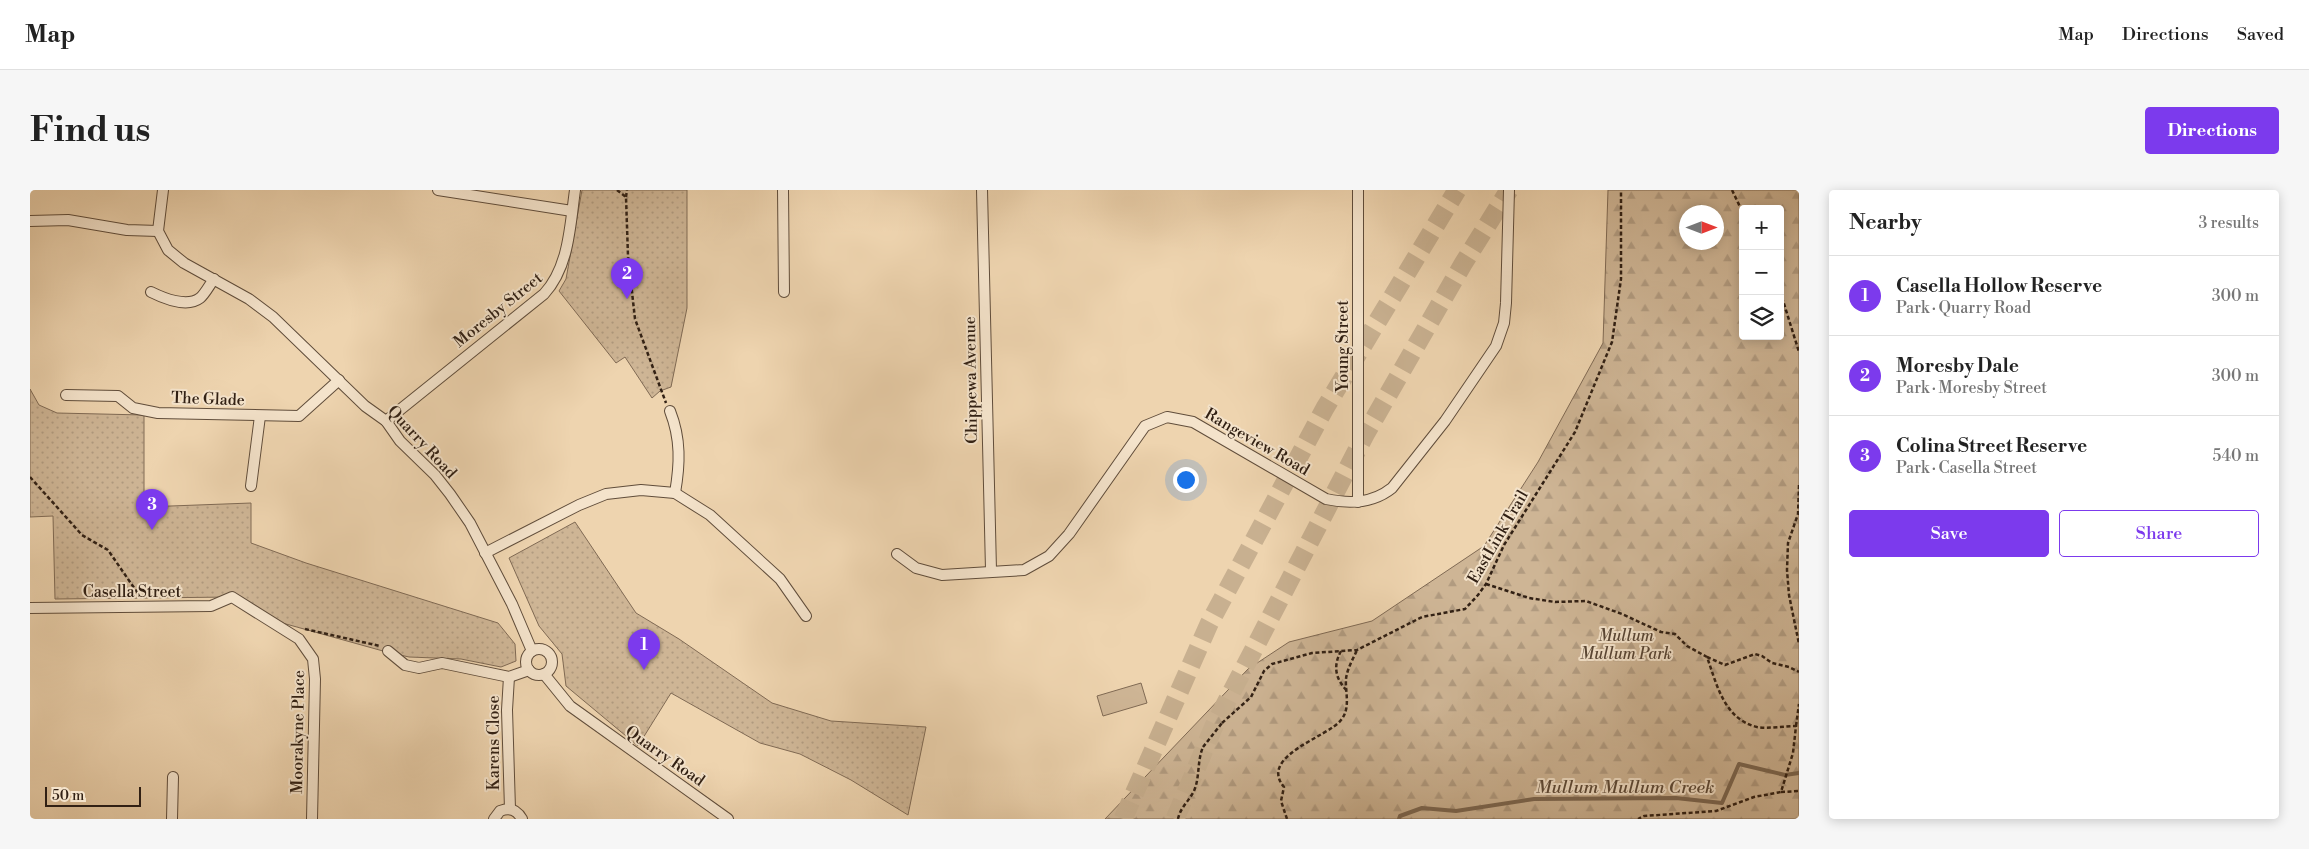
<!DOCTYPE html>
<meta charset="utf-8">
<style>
body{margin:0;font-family:"Libre Bodoni",serif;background:#f6f6f6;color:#222}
.controls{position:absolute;right:15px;top:15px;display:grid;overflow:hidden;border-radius:5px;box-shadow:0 2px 12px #0003}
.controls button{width:45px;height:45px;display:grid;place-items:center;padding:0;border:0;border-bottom:1px solid #e0e0e0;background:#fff;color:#222;font:25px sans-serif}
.compass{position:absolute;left:1649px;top:15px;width:45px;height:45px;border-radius:50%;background:#fff;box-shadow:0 2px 12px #0003;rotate:90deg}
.scale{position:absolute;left:15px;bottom:12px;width:96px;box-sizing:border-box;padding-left:5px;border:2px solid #312014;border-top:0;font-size:14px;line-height:18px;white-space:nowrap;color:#312014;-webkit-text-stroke:4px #f4e3cb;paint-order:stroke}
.you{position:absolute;left:1155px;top:289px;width:18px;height:18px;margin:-12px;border:4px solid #fff;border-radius:50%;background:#1a73e8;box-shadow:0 0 0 8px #1a73e833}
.badge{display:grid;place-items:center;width:32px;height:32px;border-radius:50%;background:#7c3aed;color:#fff;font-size:16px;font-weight:700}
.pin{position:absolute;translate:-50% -41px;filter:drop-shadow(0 1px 2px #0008)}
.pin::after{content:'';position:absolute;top:26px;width:18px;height:15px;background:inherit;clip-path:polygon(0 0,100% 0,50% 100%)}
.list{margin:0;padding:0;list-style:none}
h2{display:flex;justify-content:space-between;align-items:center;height:65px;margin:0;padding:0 20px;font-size:21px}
h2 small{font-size:16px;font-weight:400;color:#767676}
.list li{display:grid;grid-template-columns:32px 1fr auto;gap:15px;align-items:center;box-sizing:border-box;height:80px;padding:0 20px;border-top:1px solid #e0e0e0}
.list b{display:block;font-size:19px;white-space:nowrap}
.list p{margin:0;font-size:16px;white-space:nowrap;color:#767676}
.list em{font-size:16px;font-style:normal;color:#767676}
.actions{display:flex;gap:10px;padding:15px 20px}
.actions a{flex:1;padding:11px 0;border:1px solid #7c3aed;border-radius:5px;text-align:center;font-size:18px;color:#7c3aed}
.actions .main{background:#7c3aed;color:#fff}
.icon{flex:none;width:28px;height:28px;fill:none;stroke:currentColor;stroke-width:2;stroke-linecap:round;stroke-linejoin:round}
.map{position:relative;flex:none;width:1769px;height:629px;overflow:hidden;border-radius:5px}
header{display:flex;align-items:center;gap:30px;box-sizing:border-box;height:70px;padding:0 25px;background:#fff;border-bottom:1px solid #e0e0e0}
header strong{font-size:24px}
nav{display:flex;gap:28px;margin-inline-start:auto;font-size:18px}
.intro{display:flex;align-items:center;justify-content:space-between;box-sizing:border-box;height:120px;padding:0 30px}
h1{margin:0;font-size:35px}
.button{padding:12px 22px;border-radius:5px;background:#7c3aed;color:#fff;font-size:18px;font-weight:700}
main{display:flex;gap:30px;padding:0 30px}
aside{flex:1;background:#fff;border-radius:5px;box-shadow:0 2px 12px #0003}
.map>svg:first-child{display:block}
</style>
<header>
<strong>Map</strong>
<nav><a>Map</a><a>Directions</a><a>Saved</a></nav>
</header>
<div class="intro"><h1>Find us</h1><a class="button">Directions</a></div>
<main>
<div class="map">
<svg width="1769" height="629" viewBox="0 0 1769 629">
<defs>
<pattern id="grass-dots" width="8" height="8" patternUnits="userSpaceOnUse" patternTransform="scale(1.25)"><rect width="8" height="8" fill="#ceb595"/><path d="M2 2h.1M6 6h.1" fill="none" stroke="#b19b80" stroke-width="1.8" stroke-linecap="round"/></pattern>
<pattern id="forest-firs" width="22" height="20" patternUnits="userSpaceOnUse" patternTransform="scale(1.25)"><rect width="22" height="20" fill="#ceb595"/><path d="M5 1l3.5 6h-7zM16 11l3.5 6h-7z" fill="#b19b80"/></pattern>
</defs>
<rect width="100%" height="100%" fill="#eed4af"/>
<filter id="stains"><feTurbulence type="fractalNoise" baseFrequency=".004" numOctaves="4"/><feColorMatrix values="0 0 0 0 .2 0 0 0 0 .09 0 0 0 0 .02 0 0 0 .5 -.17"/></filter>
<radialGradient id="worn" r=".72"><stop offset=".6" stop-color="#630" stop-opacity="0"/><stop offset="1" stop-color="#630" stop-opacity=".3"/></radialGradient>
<g fill="url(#grass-dots)" stroke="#806a54">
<path d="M552,0H657V118L641,197L630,201L622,208L595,167L586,173L529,101L536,89Z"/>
<path d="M0,199L9,215L27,223L114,225V317L221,313V353L276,373L468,433L485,454L486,471L471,477L431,469L379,467L353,461L238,429L202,407L25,409L23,326L0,327Z"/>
<path d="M545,332L606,423L649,449L742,513L801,531L896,537L878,625L821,590L770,564L730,553L641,503L608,556L536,496L532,464L509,436L479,368Z"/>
</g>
<path fill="url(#forest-firs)" stroke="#806a54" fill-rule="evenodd" d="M1578,0H1769V629H1075L1218,479L1259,452L1342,431L1454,356L1508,272L1573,153ZM1713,19H1750V146H1713ZM1656,22H1686V52H1656Z"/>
<path fill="#ceb595" stroke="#806a54" d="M1111,493L1117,513L1073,526L1067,506Z"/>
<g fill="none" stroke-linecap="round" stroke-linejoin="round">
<path stroke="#7c6751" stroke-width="4" d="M1369,629L1370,626L1392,618L1426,621L1504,609L1646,608L1692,613L1709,574L1755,585L1769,583"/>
<g stroke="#c8b090" stroke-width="19" stroke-dasharray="19 9" stroke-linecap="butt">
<path d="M1093,629L1179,434L1295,218L1427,0"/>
<path d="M1145,629L1184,536L1336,243L1433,74L1479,0"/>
</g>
<g stroke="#604d3b" stroke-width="12">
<g id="minor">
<path d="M133,0L128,41L138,60L154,73L219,109L243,127L335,216L356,231L370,251L405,285L420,304L440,333L482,414L502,461"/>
<path d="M408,0L542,21"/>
<path d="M753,0L754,102"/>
<path d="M952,0L961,380"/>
<path d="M1328,0V312"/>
<path d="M0,31L38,30L97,40L128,41"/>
<path d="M121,102C133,108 157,118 170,108C175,104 180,94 184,89"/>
<path d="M36,205L88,206L103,218L128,223L269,226L309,190"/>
<path d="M640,221C651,249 650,274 645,303"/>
<path d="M356,231L514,104C539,77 540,36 545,0"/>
<path d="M221,296L230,226"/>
<path d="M455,363L549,315L576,304L611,300L645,303L680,325L750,389L776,426"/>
<path d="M867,364L886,378L912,385L994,380L1019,366L1039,344L1115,236L1137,227L1163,232L1296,309C1319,314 1342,314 1362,298L1415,231L1466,156L1474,133L1476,113L1479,0"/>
<path d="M0,418L181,416L202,407L269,449L283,469L285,489L282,629"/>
<circle cx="509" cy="472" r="13"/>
<path d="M358,461L375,475L389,478L412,473L479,487L499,480"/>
<path d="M514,484L540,516L698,629"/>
<path d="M479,487L477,520L480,619"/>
<path d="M142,629L143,587"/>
<path d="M464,629L470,621C480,617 487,620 492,629"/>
</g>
</g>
<g stroke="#312014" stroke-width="2.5" stroke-dasharray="4 2.5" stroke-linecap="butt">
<path d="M587,0L596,7L598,66L605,129L636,213"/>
<path d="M1702,0L1713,23"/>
<path d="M596,7L597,0"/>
<path d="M1750,101L1769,162"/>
<path d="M0,287L52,345L78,360L109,405"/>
<path d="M1769,295L1768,324L1758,353L1757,380L1759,405L1769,454"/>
<path d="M1456,394L1499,408L1525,412L1556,411L1592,424L1631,442L1645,444L1657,456L1677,467C1687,495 1694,529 1727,537C1738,539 1754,536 1766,536L1763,563L1751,602L1724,607L1686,621L1614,626L1608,629"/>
<path d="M275,439L350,456"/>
<path d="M1311,461C1303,476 1305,488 1317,501"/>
<path d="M1677,467L1695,475L1725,464L1732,466L1742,473L1759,477L1769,482"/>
<path d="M1192,533L1221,507L1234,481L1242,474L1282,463L1327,460L1392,427L1435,419L1448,405L1456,394L1474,355L1545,242L1582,152L1591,89V0"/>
<path d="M1766,536L1769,514"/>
<path d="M1751,602L1769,601"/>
<path d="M1148,629C1150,618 1159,611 1164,601C1170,587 1167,571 1173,557"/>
<path d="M1257,629L1251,611L1254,597C1228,566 1298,547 1311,530C1321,518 1315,502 1316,489C1317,479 1323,469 1327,460"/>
</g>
<use href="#minor" stroke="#f4e3cb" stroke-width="10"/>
<path stroke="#312014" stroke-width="2.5" stroke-dasharray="4 2.5" stroke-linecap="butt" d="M1173,557L1192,533"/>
</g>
<g text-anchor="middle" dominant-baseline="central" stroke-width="4" stroke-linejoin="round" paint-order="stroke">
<g font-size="16" fill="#312014" stroke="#f4e3cb">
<text transform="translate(468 120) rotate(-39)">Moresby Street</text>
<text transform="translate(1313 156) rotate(-90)">Young Street</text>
<text transform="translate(941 190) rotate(-91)">Chippewa Avenue</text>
<text transform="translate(178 209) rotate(2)">The Glade</text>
<text transform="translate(392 252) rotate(47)">Quarry Road</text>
<text transform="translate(1227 252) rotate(30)">Rangeview Road</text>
<text transform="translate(1468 347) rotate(-60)">EastLink Trail</text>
<text x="102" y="402">Casella Street</text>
<text transform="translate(268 542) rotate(-89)">Moorakyne Place</text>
<text transform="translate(464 553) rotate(-90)">Karens Close</text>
<text transform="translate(635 566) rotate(35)">Quarry Road</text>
</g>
<g font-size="16" font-style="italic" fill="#584534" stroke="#f4e3cb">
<text x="1596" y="446">Mullum<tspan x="1596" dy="18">Mullum Park</tspan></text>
</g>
<g font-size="18" font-style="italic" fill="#5d4a38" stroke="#f4e3cb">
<text x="1595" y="597">Mullum Mullum Creek</text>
</g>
</g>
<rect width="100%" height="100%" filter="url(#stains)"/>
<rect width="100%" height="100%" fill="url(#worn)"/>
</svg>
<div class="controls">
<button>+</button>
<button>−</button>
<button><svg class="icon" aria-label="layers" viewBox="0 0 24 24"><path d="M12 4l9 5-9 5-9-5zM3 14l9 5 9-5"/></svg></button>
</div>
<svg class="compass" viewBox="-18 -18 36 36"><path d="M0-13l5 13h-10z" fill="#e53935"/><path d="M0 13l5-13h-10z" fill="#767676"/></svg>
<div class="scale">50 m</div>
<div class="you"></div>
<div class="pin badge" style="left:614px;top:480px">1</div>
<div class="pin badge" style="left:597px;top:109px">2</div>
<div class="pin badge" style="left:122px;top:340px">3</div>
</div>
<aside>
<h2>Nearby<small>3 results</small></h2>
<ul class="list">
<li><span class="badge">1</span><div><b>Casella Hollow Reserve</b><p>Park · Quarry Road</p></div><em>300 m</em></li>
<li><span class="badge">2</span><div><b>Moresby Dale</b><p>Park · Moresby Street</p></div><em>300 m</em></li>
<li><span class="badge">3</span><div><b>Colina Street Reserve</b><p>Park · Casella Street</p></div><em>540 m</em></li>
</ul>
<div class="actions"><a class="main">Save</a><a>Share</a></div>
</aside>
</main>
